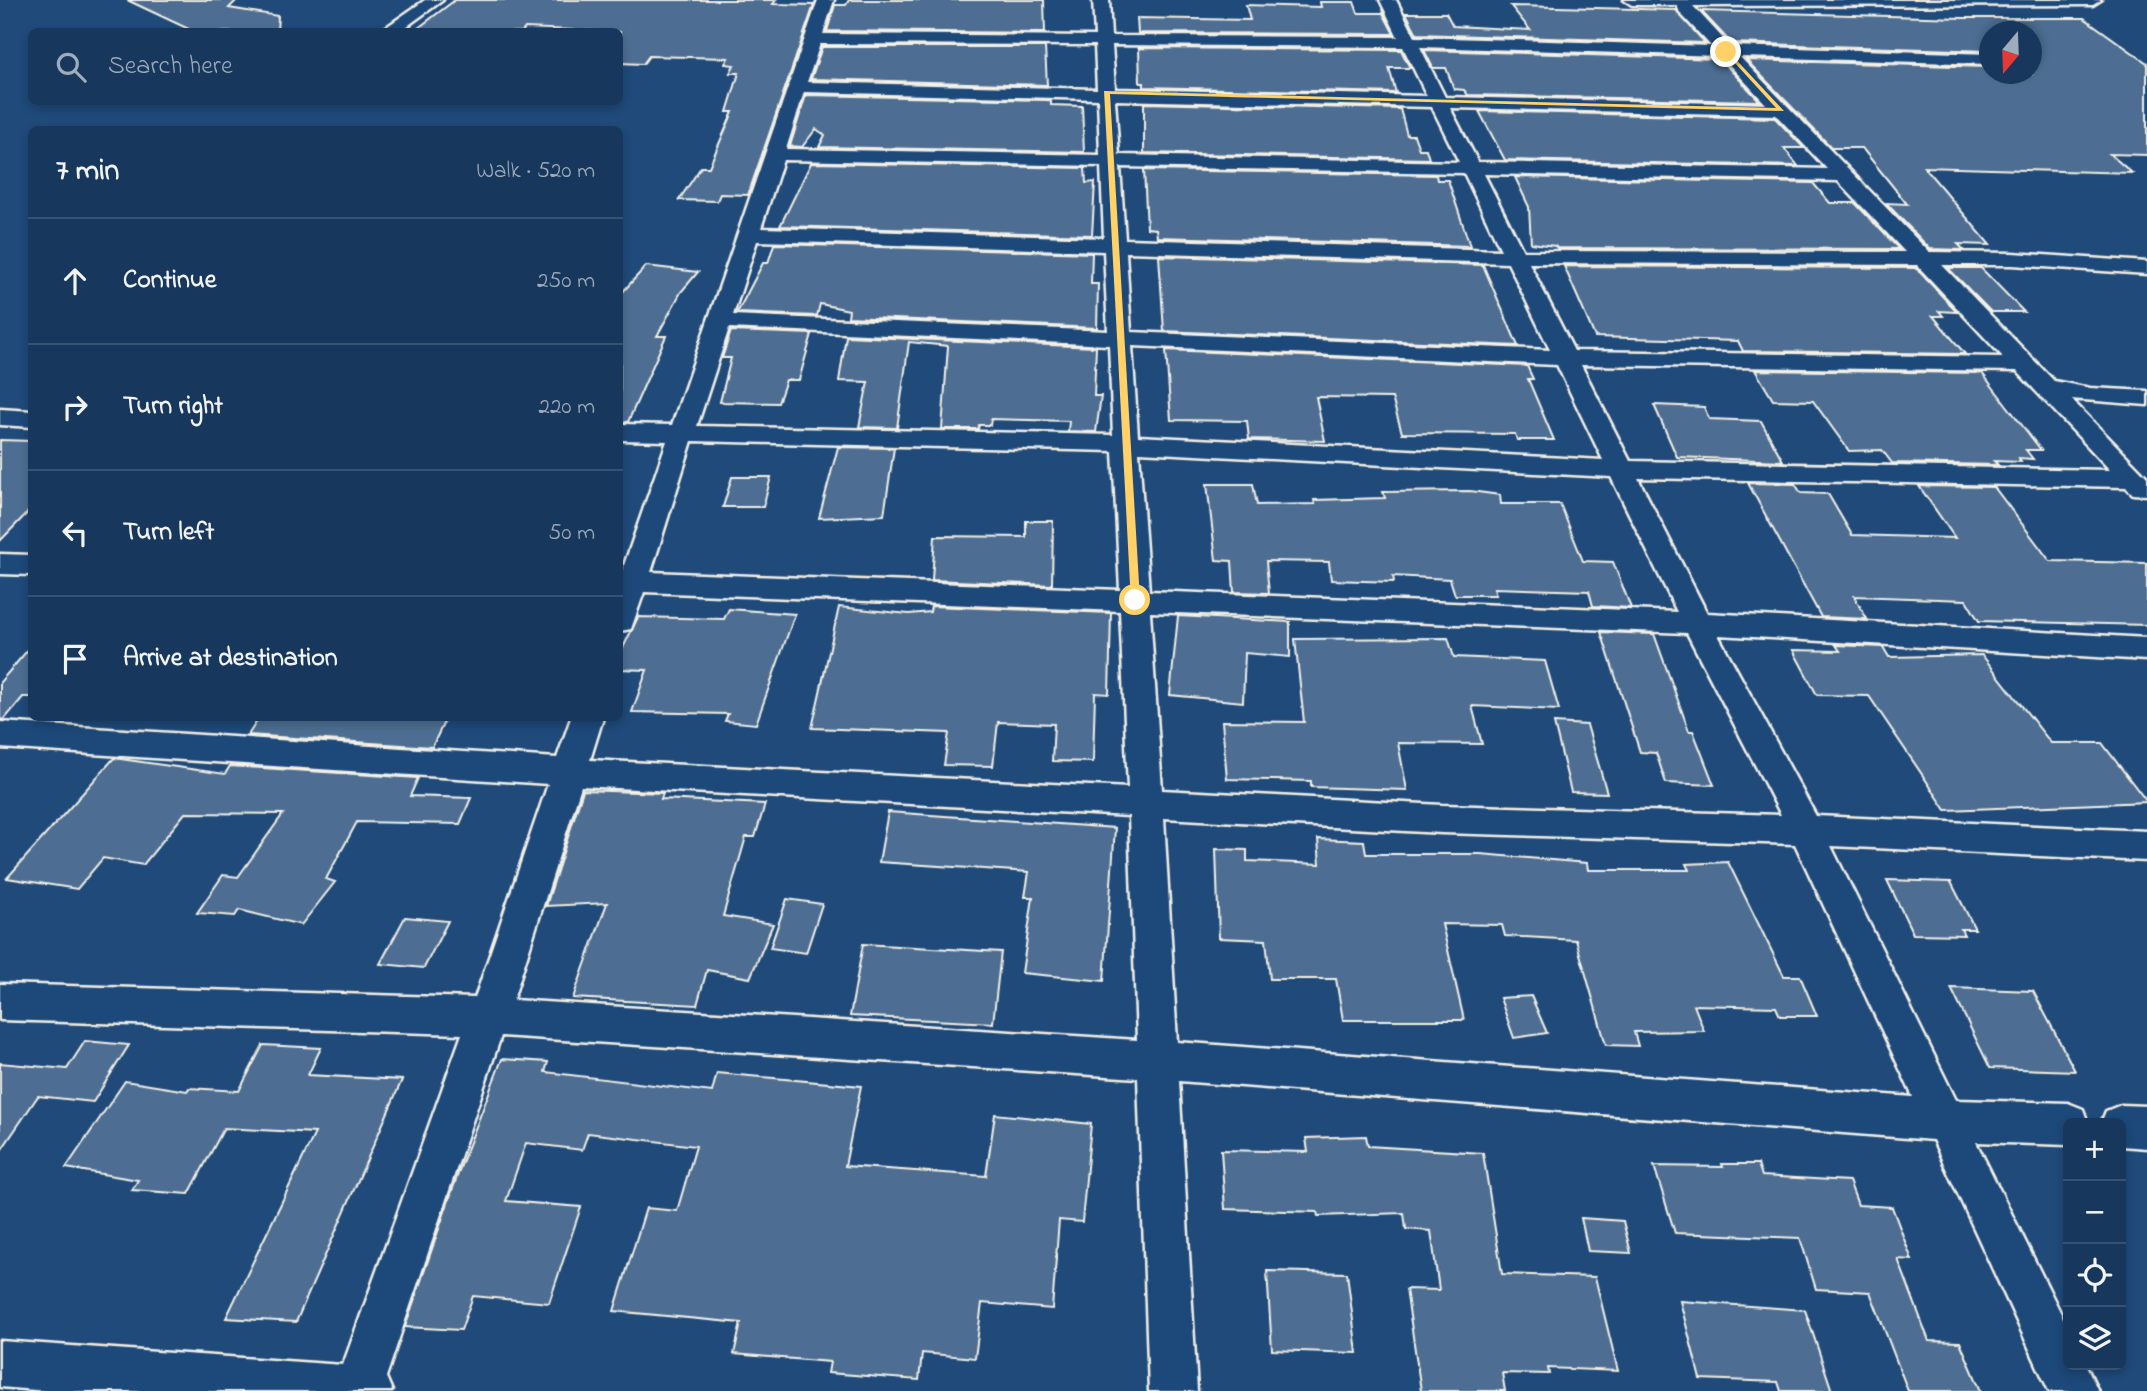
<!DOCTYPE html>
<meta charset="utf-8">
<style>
body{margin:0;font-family:"Indie Flower",sans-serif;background:#244365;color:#f1f3f6}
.controls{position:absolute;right:21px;bottom:21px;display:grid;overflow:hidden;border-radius:10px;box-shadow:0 4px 10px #0003}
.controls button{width:63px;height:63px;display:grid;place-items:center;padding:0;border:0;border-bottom:2px solid #365272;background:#17385c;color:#f1f3f6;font:35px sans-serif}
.compass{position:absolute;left:1979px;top:21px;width:63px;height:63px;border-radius:50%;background:#17385c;box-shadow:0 4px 10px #0003;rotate:199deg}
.stop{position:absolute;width:21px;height:21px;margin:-16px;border:5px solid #ffd166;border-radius:50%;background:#fff}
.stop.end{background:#ffd166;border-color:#fff;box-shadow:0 2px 7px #0008}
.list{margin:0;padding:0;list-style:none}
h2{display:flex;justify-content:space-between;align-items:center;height:91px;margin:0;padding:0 28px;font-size:30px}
h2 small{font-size:23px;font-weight:400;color:#9eacbb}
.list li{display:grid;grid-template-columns:46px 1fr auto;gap:21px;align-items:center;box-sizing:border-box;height:126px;padding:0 28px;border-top:2px solid #365272}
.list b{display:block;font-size:26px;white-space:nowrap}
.list em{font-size:23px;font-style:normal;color:#9eacbb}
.icon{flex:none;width:38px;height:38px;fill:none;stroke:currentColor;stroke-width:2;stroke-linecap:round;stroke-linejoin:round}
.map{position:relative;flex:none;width:2147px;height:1391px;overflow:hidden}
.search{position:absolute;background:#17385c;box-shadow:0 4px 10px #0003;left:28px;top:28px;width:595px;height:77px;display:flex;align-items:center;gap:18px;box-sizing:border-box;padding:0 24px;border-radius:10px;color:#9eacbb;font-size:26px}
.panel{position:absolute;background:#17385c;box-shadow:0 4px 10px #0003;left:28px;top:126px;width:595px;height:595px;border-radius:10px}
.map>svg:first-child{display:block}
</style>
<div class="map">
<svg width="2147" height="1391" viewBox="0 0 2147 1391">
<rect width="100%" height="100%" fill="#1f4a7a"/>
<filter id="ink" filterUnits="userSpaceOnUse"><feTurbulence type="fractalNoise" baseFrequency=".0143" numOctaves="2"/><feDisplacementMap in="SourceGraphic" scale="14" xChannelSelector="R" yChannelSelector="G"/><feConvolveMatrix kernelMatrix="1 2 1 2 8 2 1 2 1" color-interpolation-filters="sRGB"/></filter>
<g filter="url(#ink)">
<g fill="#4d6e92" stroke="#f4f1e8" stroke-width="2">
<path d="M127,0H237L229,8L278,16L277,32H195Z"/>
<path d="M455,0H776L773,4L814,5L748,195L720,194L717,201L679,200L701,167H709L733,112H727L739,73H730L734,65L725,64L728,58L649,56L643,64L620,63V32L525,28L522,32H413Z"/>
<path d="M849,0H1044L1045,33L827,31L835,5H846Z"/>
<path d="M1320,2H1354L1358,13H1383L1394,34L1138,33L1137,18L1250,20L1246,5L1321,7Z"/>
<path d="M1511,6L1676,10L1705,43L1417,34L1406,13H1446L1453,26L1530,30Z"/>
<path d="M1701,11L1962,18H2084L2147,63V155L2110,154L2132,173L1924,167L1990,245L1958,244L1964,250L1930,249L1886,203L1907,204L1862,148H1832L1746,60L1990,67V74H2032V32H1990V51L1731,43Z"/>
<path d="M822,47H1045L1047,85L811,79Z"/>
<path d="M1139,48L1401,50L1410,68H1389L1396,93L1144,87V83H1140Z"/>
<path d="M1424,50L1720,59L1760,101L1468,95L1464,90L1454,89L1446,68H1433Z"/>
<path d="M806,95L1047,100L1051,101V105L1082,106L1084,152L819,147L825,135L816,129L802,147L790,146Z"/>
<path d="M1144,103L1400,109L1407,135H1414L1419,149H1426L1429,159L1144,153Z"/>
<path d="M1479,111L1775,118L1804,148H1784L1798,166L1505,160Z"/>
<path d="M811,163L1085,168L1086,183L1095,182L1092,235L780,226Z"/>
<path d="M1144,170L1436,175L1437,180H1448L1470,246L1157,237L1156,229L1147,228Z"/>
<path d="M1515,177L1813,183L1830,203H1855L1899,249L1557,248L1555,246L1531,243L1529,207Z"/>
<path d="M774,244L1092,253L1091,284H1098L1097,328L848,317L849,310L820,304L817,316L737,313L763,263H768Z"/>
<path d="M1159,256L1483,265L1518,346L1164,331Z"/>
<path d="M646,266L698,272L681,292L657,336H666L628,422H620V295Z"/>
<path d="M1564,266L1916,268L1957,312L1939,311L1943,316H1933L1965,354L1743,351L1738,341L1595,337Z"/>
<path d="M1948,268H1981L2024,312H1991Z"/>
<path d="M731,331L812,334L799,380H786L778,403L720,402L731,358H722Z"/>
<path d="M846,336L1096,347L1094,396H1101L1096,432L1068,431L1069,421L991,419L990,425H979L978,429H942L948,346L909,342L897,428L859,427L868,382L839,381Z"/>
<path d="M1166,350L1527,366L1533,379H1528L1554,440H1517L1515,434L1402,433L1392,398L1316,397L1325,441L1249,439L1247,421L1171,420Z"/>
<path d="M1755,370L1982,373L2041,450H2026L2033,459L2019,458L2021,462L1994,461L1998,465L1892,463L1882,450L1849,451L1813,401L1773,400Z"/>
<path d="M1654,405L1704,407L1709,419L1761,421L1783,461L1677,457Z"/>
<path d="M0,440L32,441V508L0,541Z"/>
<path d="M838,447L894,448L884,515L819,518Z"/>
<path d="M732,477H771L763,507H723Z"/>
<path d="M1748,483L1795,484L1801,493L1828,494L1852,535L1955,538L1919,486L1994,487L2050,561L2147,563V625L1979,621L1966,600L1854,596L1867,619L1821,617Z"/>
<path d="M1207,484H1253L1257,505L1315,504L1314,500L1385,498L1383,492L1470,491L1500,495L1501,504H1560L1583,561L1613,562L1631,608L1593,606L1589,591L1494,588L1496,595H1455L1450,579L1393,576L1394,582L1331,580L1329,562L1266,561L1269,593L1234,592L1232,561L1216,560Z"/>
<path d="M1026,521H1053L1052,585L932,580L935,536L1026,537Z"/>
<path d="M931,606L1111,613L1109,694L1095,693L1093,762L1052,761L1054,724L998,722L993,766L944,765L949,733L812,728L839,607L909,614L930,612Z"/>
<path d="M729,609L795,614L756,724L725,721L728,714L632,712L647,670L620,669V654L638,617L724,619Z"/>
<path d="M1178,616L1290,622V657L1245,653L1243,702L1170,695Z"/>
<path d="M1601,632L1654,634L1689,731H1693L1714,785L1666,783L1656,753L1640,752Z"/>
<path d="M1448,638L1454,657L1545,661L1559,710L1472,706L1482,744L1398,743L1407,790L1311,787V781L1227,779L1222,721L1304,722L1295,639Z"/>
<path d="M32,645V697H23L4,720L0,719V682Z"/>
<path d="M1836,645L1883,647L1889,657L1982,655L2051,743H2102L2147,802L1946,810L1869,696L1817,695L1793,650L1840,651Z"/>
<path d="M259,718H446L432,747L248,735Z"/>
<path d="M1554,723L1587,725L1607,793L1571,792Z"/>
<path d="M114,758L225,774L230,766L418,778L410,796L471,798L460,824L357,822L326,879L335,882L301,925L239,910L235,916L197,913L223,875L238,877L283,814L185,813L143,865L103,858L77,889L7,878Z"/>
<path d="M583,790L663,793L661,799L765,804L755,837H746L723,916L773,924L750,978L707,970L697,1005L573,998L607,903L546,906Z"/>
<path d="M888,812L1115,828L1104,981L1022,973L1033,897H1025L1029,872L879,862Z"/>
<path d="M1318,839L1364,841L1366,854H1480L1587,863L1588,870H1689L1686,864L1728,862L1784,976H1800L1817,1016H1780L1776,1007L1694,1005L1704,1031L1634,1032L1638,1046L1606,1045L1576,940L1505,936L1502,925L1442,924L1464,1020H1343L1336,979H1270L1266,940L1219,938L1216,849L1247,850V861L1320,864Z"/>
<path d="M1887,880L1951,882L1975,929H1961L1964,935L1913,934Z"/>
<path d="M787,899L822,904L806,953L770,948Z"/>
<path d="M405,917L448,921L424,968L380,964Z"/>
<path d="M863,944L1001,952L993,1023L850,1016Z"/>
<path d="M1951,988L2033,991L2075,1071L1990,1068Z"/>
<path d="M1531,996L1547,1033L1514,1038L1500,998Z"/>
<path d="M85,1041L129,1045L93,1102L38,1096L0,1152V1063L67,1069Z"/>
<path d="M263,1045L321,1048L308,1075L402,1080L296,1322L226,1318L315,1133L224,1128L189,1194L132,1190L138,1180L66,1168L125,1081L187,1091L189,1088L239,1091Z"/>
<path d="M502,1059L548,1062L545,1072L712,1092L717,1073L861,1086L845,1166L986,1176L995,1114L1091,1124L1082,1222L1059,1220L1052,1309L982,1303L975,1358L922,1353L919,1380L828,1373L830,1362L734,1354L741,1323L614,1311L646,1208L677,1211L696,1146L588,1133L582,1150L526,1143L506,1201L581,1207L549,1303L473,1296L461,1330L405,1327L460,1168Z"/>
<path d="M1366,1136L1368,1146L1483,1153L1502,1274L1595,1277L1618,1371L1548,1368L1549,1374L1502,1373L1505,1391H1421L1406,1289L1439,1290L1431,1231L1406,1229L1404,1213L1318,1216L1317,1212L1225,1209L1221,1150L1308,1152L1306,1138Z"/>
<path d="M1722,1164H1758L1762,1176L1849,1181L1858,1205L1892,1207L1912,1260L1898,1259L1929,1341L1960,1342L1981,1391H1908L1870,1292L1816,1289L1800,1238L1675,1233L1654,1166L1723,1167Z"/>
<path d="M1581,1218L1623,1221L1631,1253L1588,1251Z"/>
<path d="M1267,1271L1347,1273L1357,1353L1272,1350Z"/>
<path d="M1680,1301L1805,1310L1832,1391H1781L1778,1382L1700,1379Z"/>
</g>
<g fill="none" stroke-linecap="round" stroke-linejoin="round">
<g stroke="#f4f1e8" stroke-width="5">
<g id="minor">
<path d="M425,0H443L399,32H379Z"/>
<path d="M818,0H834L823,34L1095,36L1093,0H1109L1111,36L1398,37L1380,0H1396L1415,37L1711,46L1680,13L1677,5H1632L1624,0H2101L2093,5L1693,6L1730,46L1990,54V64L1740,57L1929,252L2012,253L2147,262V274L2012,265H1942L2054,381L2090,388L2147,391V405L2071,399L2147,477V495L2133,494L2126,487L1638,478L1707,613L2147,638V660L1718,635L1816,816L2147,831V861L1831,846L1956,1100L2068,1103L2083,1109L2088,1123H2068V1145L1976,1142L2068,1328V1365H2086L2098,1391H2049L1933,1140L1179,1081L1197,1391H1149L1138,1078L501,1036L386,1377L392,1391H47L0,1387V1341L343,1365L462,1034L0,1020V984L475,998L548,784L0,748V722L557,758L571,718H603L590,760L1128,788L1120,611L644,592L631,629L620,631V571H622L667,441L620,440V424L672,425ZM820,44L1095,45L1097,89L807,82ZM1112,45L1403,47L1427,96L1115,89ZM1420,47L1721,56L1766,104L1445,97ZM804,92L1098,99L1100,155L786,149ZM1115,100L1432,107L1459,162L1119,155ZM1450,108L1776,115L1827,169L1478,162ZM783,160L1101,166L1104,238L761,228ZM1120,167L1464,173L1501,250L1125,239ZM1484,174L1838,181L1905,252L1523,251ZM757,241L1104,251L1108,331L733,315ZM1126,252L1508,263L1550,350L1131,332ZM1529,263L1917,265L2003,357L1574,351ZM729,328L1109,345L1113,435L697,426ZM1132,346L1557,365L1603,460L1138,436ZM1581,365L2017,371L2110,470L1630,461ZM692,441L1113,451L1120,590L651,572ZM1139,452L1611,477L1677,612L1149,591ZM1150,612L1687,633L1781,815L1442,805L1162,790ZM581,786L1129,816L1137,1040L513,1000ZM1164,818L1442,833L1795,844L1913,1097L1177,1042Z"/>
<path d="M0,409L32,411V427L0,425Z"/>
<path d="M0,554L32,555V575L0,574Z"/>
<path d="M2121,1105L2147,1106V1148L2121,1146V1123H2101L2106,1111Z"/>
</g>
</g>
<use href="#minor" fill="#1f4a7a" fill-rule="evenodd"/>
</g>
</g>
<path fill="#ffd166" d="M1724,51H1728L1784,111L1110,94L1140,600L1131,603L1104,91L1776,108Z"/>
</svg>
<div class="controls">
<button>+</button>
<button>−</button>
<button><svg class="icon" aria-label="locate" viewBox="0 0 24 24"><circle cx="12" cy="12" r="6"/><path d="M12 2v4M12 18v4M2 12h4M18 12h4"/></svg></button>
<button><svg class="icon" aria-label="layers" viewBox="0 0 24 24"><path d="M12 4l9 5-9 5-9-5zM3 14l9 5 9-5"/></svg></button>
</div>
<svg class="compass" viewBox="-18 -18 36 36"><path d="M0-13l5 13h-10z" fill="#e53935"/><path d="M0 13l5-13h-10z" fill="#9eacbb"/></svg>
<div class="stop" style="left:1135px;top:600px"></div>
<div class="stop end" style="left:1726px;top:52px"></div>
<div class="search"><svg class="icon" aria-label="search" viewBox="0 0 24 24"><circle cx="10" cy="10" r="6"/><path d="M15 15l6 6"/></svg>Search here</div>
<section class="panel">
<h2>7 min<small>Walk · 520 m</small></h2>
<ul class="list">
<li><svg class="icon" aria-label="ahead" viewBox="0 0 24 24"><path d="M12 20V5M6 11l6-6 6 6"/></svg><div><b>Continue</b></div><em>250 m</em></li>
<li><svg class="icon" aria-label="right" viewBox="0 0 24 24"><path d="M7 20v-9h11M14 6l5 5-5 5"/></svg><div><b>Turn right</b></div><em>220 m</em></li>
<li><svg class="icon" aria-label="left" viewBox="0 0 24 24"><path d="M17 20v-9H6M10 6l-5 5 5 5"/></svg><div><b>Turn left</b></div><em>50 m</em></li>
<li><svg class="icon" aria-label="arrive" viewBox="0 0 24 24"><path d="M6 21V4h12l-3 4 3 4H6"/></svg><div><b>Arrive at destination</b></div></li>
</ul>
</section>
</div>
